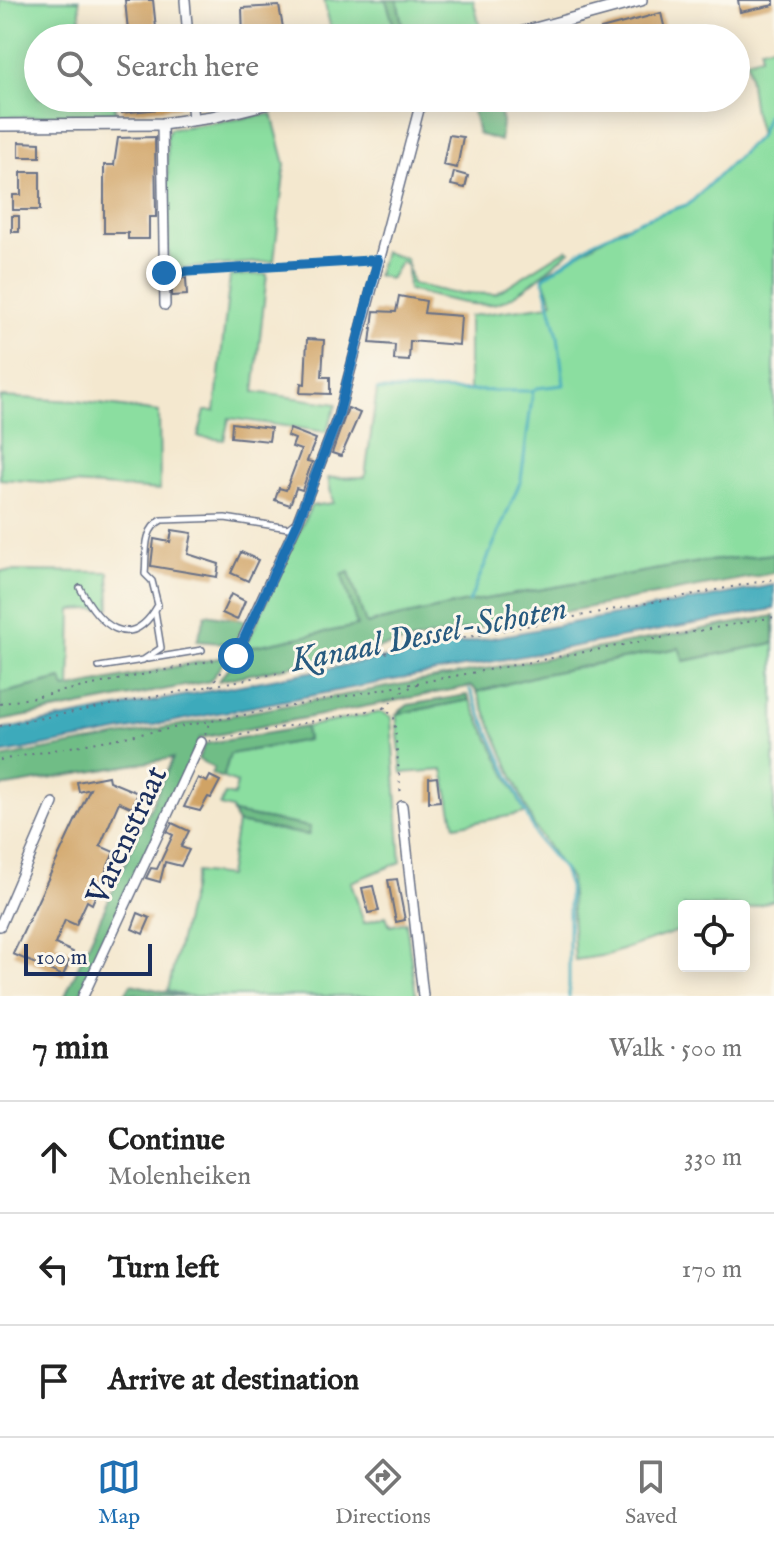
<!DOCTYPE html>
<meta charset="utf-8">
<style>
body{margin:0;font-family:"IM FELL English",serif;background:#f6f6f6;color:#222}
.controls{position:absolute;right:24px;bottom:24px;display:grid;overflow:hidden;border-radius:8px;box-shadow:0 4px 20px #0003}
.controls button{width:72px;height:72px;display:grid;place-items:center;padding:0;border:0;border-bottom:2px solid #e0e0e0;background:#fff;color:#222;font:40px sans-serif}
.scale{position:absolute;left:24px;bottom:20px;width:128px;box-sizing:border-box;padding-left:8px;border:4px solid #1b2f5e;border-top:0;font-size:22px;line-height:28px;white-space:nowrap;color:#1b2f5e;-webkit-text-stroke:6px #fbf7ec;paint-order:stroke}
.stop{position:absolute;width:24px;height:24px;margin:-18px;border:6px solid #1f6fb2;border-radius:50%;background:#fff}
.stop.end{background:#1f6fb2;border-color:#fff;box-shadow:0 2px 8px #0008}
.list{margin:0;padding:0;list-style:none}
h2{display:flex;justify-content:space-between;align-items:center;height:104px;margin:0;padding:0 32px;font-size:34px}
h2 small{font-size:26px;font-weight:400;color:#767676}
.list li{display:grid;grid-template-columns:52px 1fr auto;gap:24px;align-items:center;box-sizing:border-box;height:112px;padding:0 32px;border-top:2px solid #e0e0e0}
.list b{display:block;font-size:30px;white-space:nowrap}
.list p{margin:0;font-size:26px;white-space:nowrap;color:#767676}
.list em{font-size:26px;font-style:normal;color:#767676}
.icon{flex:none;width:44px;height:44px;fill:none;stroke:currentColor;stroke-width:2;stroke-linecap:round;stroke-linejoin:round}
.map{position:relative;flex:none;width:774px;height:996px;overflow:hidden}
.search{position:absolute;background:#fff;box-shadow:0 4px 20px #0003;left:24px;right:24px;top:24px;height:88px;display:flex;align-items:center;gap:20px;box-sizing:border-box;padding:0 28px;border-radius:44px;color:#767676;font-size:30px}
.sheet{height:440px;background:#fff}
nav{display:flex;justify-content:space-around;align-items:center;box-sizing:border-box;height:112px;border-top:2px solid #e0e0e0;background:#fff;font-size:22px;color:#767676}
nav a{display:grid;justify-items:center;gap:4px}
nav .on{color:#1f6fb2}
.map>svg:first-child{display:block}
</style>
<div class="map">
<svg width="774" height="996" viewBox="0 0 774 996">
<rect width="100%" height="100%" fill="#fbf7ec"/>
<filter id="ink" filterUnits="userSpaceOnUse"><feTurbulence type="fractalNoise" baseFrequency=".0125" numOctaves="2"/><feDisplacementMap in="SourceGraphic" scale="16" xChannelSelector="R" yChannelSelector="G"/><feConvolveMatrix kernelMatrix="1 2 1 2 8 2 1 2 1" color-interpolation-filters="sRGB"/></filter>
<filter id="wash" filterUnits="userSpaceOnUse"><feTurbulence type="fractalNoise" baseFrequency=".006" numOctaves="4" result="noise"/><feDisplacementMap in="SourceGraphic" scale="32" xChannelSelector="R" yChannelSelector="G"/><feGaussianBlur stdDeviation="1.8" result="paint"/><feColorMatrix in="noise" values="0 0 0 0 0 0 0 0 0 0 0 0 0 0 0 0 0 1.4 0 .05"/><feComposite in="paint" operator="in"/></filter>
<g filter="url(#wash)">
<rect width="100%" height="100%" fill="#f4e8cf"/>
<g fill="#8bdea0" stroke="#53867f" stroke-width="2">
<path d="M0,0H79L82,38H38V98H114L116,116L0,117Z"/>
<path d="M324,0H386L395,29L403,28L397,0H473L483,38H333Z"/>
<path d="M774,45V554L700,562L463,603L365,624L349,572L343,575L358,626L245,648L311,506L333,503L328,478L365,477L377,390H469V316L549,305L553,301L543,278L545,274L622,227L689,204L760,135L754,113L747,60L761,56V48Z"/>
<path d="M272,114L285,164L274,261L169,269L167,135L170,129Z"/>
<path d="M567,249L570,251C494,315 503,313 408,290L407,266L401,261L390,279L377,275L384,252L406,259L412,284L452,293L495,294Z"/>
<path d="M267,274L254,392L337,404L326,432L229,418L224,440L198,437L205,411H215L230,276Z"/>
<path d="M0,397L76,401L159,412L160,490L0,479Z"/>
<path d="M0,571L109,572L110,608L72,610L70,688L64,689L61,679L0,694Z"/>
<path d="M774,643V900L744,910V906H684V929L607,955L575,960L570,879L534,826L477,692L539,675L680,647L684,661Z"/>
<path d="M470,700L525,813L455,826L443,770L402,773L396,714Z"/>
<path d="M382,712L391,717L401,862L351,882L364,923L386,916L390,926L406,922L416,996H185L168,990L196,872L228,876L237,823L309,834L310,827L233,813L232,809L220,806L225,794L234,796L237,783L223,778L230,754L307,740L305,727Z"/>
</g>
<g fill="#70bd86" stroke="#467672" stroke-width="2">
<path d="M386,0H397L403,28L395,29Z"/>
<path d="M470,98H497L502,122L500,141L478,134Z"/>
<path d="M774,554V573L460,631L218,681L245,648L357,626L342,575L349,572L366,624L463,603L700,562Z"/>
<path d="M206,614L247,621L234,644L197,641Z"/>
<path d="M774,616V643L684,661L679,648L539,675L477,692L472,686L200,738L79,996H65L173,758L0,787V758Z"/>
<path d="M228,656L210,681L0,721V694L62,679L65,689Z"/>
<path d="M467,695L470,700L396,714L408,705Z"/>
<path d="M305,727L307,740L230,754L223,778L211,774L214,768L198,759L205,744Z"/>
<path d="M233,813L310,827L308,835L237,823Z"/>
<path d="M131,984L185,996L125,994Z"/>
</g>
<path fill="#3caabb" stroke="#2c6c8c" stroke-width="2" d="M774,585V609L0,754V730Z"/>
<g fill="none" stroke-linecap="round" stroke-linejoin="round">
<g stroke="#3caabb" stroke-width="3">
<path d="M377,390L533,391"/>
<path d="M469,602L521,480L533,391L537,388L564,385L558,336L543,278L595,241L641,220L689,204L760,135L768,114L774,108"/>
<path d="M470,690L537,838L563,869L569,887V996"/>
</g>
</g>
<g id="blocks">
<g fill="#d0a365">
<path d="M125,0H153L156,28L128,31Z"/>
<path d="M738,0H774V5L740,12Z"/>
<path d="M279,6L285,38H243L242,8Z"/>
<path d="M661,13L666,34L653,38H604L601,29Z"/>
<path d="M120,98H178L179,107L122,113Z"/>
<path d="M449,135L463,137L457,168L443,165Z"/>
<path d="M155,137L156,217H149V239H128V233H104V165H114L118,138Z"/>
<path d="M19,142L40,143V157H19Z"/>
<path d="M21,172H40V210H13V195H21Z"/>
<path d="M454,172L468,176L465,188L451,185Z"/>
<rect x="12" y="216" width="7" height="16"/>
<path d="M186,278L187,295L172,296V279Z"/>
<path d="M399,296L426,301L424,313L461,316L459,345L410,341L409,361L394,360L395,345L370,343L374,311L396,312Z"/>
<path d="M307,339L324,340L322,377H330V394L300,393L301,383L305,384Z"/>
<path d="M348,408L360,413L341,456L332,453Z"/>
<path d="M232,423L271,428L269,441L231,437Z"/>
<path d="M290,429L316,439L307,461L312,462L302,490L296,488L290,505L275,500L279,488L286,490L301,450L292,447L295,439L287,436Z"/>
<path d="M172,530L192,533L188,554L219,564L217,577L151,566L154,539L170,542Z"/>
<path d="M241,552L258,560L248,581L231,573Z"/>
<path d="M231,594L245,601L237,620L222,613Z"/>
<path d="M108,776L109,781L138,793L132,808L119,802L100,846L114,852L92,904L87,901L76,925L65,920L55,944L73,952L63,976L13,954L90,789L79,792L77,782Z"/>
<path d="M210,776L220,781L211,798L208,797L200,811L184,807L198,778L207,782Z"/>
<path d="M437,777L440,801L429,802V778Z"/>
<path d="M172,823L189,831L181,847L189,850L181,866L165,862L160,882L146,878L151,868L157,869L173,835L167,832Z"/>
<path d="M397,879L405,920L396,922L388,880Z"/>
<path d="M373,886L379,911L368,913L362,888Z"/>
<path d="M138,913L150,918L143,934L132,929Z"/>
</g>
</g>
</g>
<g filter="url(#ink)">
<use href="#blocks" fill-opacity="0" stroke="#677086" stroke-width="2"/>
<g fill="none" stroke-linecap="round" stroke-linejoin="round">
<g stroke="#677086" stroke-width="8">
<g id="service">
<path d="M80,588C99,624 130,655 158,605L152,581L145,574C147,555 142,529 162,520L225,518L288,528L293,524"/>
<path d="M148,659L202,650"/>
<path d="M99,667L143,660L161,648L155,611"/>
</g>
</g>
<g stroke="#677086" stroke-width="12">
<g id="minor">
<path d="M185,0L188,38"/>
<path d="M191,98L193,119"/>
<path d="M162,124L165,305"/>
<path d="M239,648L298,521L338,417L422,98"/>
<path d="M402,806L423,996"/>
<path d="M0,926L53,803"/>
<path d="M83,996L201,742"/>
</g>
</g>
<g stroke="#677086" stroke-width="14">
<g id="tertiary">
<path d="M502,38L641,0"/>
<path d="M0,125L162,124L212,117L288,98"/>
</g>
</g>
<g stroke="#677086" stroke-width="2" stroke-dasharray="2 6" stroke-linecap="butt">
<path d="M173,273L370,260"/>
<path d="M210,686L236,654"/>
<path d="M0,704L234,656"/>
<path d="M384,708L403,691L421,682"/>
<path d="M0,726L774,579"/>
<path d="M205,734L210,721"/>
<path d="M209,741L384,708L394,717L401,797"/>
<path d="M0,760L774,617"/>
</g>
<use href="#service" stroke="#fff" stroke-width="5"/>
<use href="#minor" stroke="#fff" stroke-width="9"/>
<use href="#tertiary" stroke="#fff" stroke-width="11"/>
</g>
</g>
<g fill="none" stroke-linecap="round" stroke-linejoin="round" filter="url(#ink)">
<path stroke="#1f6fb2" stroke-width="10" d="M164,273L378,260L338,417L298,521L236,656"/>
</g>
<g text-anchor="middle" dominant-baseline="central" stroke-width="6" stroke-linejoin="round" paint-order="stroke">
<g font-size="32" fill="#1b2f5e" stroke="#fbf7ec">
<text transform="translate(128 836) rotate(-65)">Varenstraat</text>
</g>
<g font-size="34" font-style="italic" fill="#275a7f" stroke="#fbf7ec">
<text transform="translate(429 635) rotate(-11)">Kanaal Dessel-Schoten</text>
</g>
</g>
</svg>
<div class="controls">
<button><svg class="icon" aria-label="locate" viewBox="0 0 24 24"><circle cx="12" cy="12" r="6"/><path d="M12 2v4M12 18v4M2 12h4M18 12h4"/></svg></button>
</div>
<div class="scale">100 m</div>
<div class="stop" style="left:236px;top:656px"></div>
<div class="stop end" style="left:164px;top:273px"></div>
<div class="search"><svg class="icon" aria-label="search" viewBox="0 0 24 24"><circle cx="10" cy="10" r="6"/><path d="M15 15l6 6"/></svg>Search here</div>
</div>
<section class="sheet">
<h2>7 min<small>Walk · 500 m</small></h2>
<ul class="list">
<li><svg class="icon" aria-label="ahead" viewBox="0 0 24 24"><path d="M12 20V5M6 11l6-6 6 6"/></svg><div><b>Continue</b><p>Molenheiken</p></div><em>330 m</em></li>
<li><svg class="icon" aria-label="left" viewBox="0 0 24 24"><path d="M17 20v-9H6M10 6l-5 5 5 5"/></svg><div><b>Turn left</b></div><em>170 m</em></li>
<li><svg class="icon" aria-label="arrive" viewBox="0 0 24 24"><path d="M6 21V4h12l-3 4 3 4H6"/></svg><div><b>Arrive at destination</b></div></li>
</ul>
</section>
<nav>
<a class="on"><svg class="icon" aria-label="map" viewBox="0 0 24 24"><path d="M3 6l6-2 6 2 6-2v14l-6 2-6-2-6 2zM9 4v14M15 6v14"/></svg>Map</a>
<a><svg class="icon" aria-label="directions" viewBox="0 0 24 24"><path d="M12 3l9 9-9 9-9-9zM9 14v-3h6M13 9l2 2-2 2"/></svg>Directions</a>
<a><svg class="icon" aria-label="saved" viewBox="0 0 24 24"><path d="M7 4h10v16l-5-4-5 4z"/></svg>Saved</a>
</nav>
